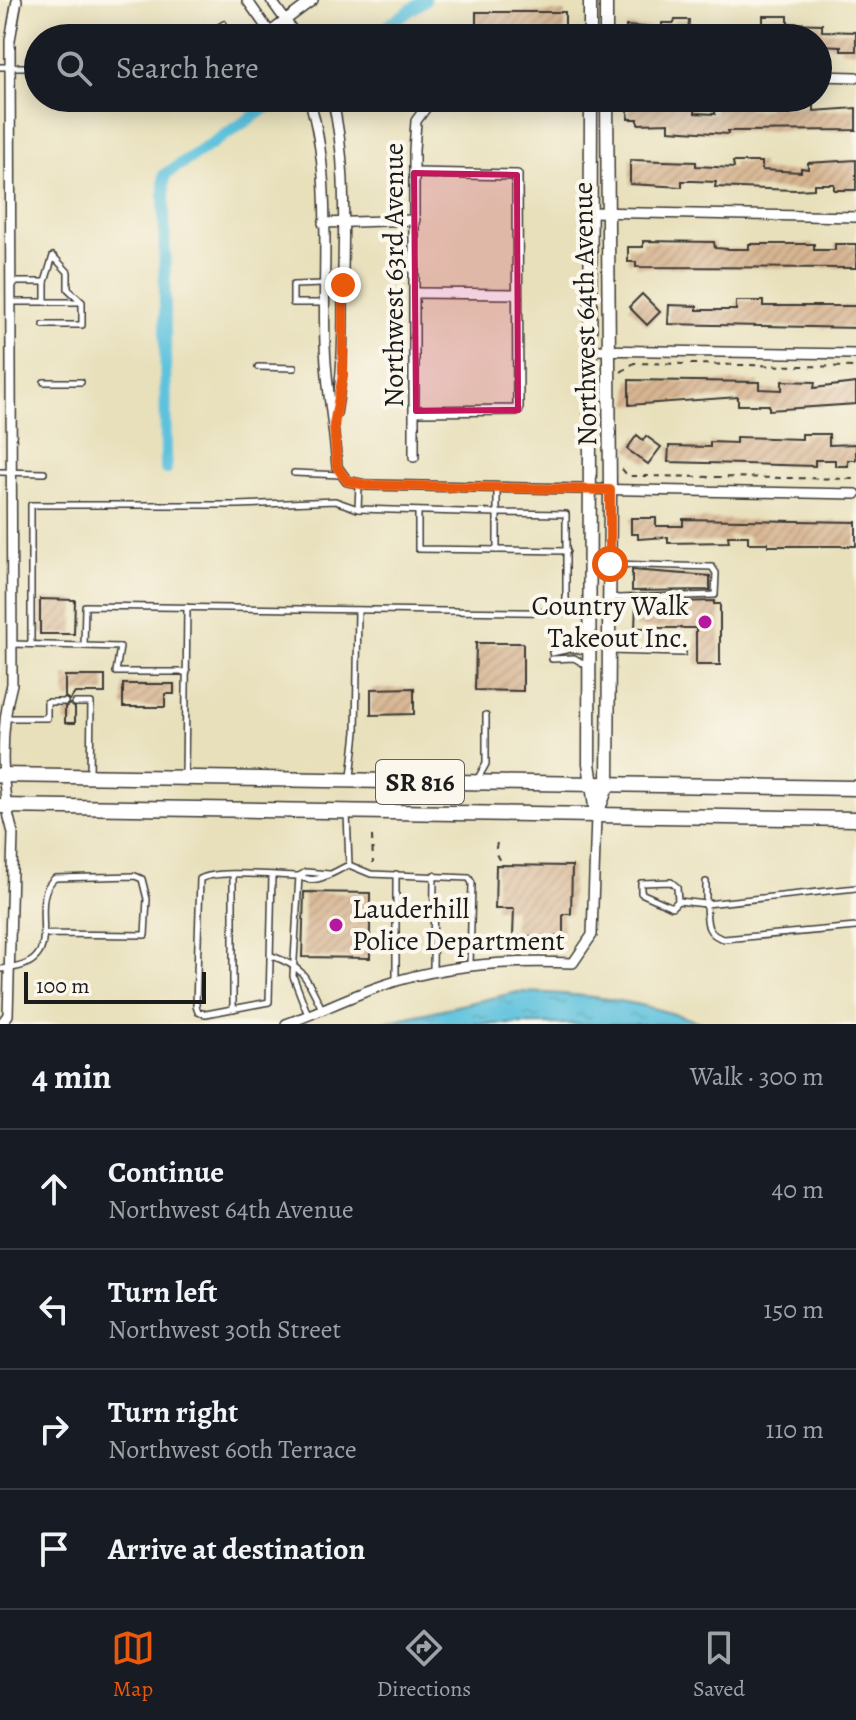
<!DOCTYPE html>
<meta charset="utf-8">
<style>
body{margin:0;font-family:Alegreya,serif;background:#242831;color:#f1f3f6}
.scale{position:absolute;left:24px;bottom:20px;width:182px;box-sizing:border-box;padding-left:8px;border:4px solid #1c1c1c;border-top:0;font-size:22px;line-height:28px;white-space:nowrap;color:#1c1c1c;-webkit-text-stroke:6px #fbf7ec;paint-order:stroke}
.stop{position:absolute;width:24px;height:24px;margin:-18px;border:6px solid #ea580c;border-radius:50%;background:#fff}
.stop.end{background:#ea580c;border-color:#fff;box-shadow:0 2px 8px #0008}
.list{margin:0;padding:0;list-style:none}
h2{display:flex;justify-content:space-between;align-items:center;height:104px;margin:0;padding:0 32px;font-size:34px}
h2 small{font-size:26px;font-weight:400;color:#9ea1a6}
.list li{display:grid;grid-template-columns:52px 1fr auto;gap:24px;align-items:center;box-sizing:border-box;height:120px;padding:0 32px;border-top:2px solid #363941}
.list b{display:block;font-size:30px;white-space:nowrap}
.list p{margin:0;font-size:26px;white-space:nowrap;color:#9ea1a6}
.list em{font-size:26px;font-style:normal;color:#9ea1a6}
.icon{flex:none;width:44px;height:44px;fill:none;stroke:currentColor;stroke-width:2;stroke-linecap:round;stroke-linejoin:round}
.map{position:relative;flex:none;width:856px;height:1024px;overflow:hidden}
.search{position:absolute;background:#171b24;box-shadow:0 4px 20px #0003;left:24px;right:24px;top:24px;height:88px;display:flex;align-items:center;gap:20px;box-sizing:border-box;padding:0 28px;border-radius:44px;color:#9ea1a6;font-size:30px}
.sheet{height:584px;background:#171b24}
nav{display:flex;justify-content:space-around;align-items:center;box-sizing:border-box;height:112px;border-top:2px solid #363941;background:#171b24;font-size:22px;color:#9ea1a6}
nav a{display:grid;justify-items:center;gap:4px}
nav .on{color:#ea580c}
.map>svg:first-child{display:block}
</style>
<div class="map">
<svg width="856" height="1024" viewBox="0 0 856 1024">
<defs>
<pattern id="water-ripples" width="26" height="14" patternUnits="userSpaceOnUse" patternTransform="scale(2)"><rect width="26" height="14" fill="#5fc2dd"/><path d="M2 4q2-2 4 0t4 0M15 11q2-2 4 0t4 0" fill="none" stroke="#52a6bd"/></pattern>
<pattern id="building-hatch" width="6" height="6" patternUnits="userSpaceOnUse" patternTransform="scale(2)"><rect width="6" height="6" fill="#d7b592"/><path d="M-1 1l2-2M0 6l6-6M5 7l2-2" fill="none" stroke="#b89b7d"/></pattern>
</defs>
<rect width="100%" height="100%" fill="#fbf7ec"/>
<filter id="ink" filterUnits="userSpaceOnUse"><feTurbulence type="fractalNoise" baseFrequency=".0125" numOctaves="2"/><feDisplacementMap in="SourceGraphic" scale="16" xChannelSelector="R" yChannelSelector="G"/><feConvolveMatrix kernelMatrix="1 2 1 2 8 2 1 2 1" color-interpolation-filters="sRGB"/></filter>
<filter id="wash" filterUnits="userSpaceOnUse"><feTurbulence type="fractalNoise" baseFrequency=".006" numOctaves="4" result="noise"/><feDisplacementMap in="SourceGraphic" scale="32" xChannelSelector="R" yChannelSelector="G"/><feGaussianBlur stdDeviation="1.8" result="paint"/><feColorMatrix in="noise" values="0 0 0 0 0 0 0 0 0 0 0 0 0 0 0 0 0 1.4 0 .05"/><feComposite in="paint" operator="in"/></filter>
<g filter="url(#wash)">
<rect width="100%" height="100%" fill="#e8e0bb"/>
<path fill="url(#water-ripples)" stroke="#3e6f7c" stroke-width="2" d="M518,992C587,994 639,1000 704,1024H377Z"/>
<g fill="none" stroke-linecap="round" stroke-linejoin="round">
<g stroke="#5fc2dd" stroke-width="12">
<path d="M370,38L425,0"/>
<path d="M166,469L164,175L281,98"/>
</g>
</g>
<g id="blocks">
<g fill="url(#building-hatch)">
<rect x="476" y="12" width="89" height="26"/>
<path d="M763,16H788V23L822,24V31L856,32V51H841V46L818,45V38H729V28H763Z"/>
<path d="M675,20H689L688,38H626V26L662,28V23H674Z"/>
<path d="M628,104L695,105V113L715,114V104L748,105V110H768V106H814V111L856,108V130L728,131V134L669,130V123L638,124V119H628Z"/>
<path d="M630,160L696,162V166L734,168L733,162H762V170L801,172V168L808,169V163L856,160V190H834V184H814V189L795,190L715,187L716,182L693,181H682V187L630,184Z"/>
<path d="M643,241L714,242L715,248L729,249H749V244H814V250H835V244H856V268L636,267V262H628V247H643Z"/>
<path d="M642,294L660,312L647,325L629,307Z"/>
<path d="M736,301H763V306H856V328L668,324L669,305L697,306V310H736Z"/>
<path d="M629,380L759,382V389L782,390V381L815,382L814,388L856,383V404L769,410V405H738V397L629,405Z"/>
<path d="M802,434H829V445L856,444V460H848V466H835V460H815V466L668,462L669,446L710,447V442L736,443V437L802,439Z"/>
<path d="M637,435L643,440L646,436L661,447L648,464L627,449Z"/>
<path d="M631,518H656V526H683V519L856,522V546H768V543H748V536H728L729,542L668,543V537L638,539V534H631Z"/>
<path d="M632,570L710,576V590L632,591Z"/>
<path d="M40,599L75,600L74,634H40Z"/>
<path d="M714,601V604H720V665H696V628H635L636,603Z"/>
<path d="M476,643H523V691L475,690Z"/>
<path d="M65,676H105V693H75L70,700L65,697Z"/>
<path d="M123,684H174V694H165V707H123Z"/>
<path d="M414,688V714L371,715V689Z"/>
<path d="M70,704L75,708V723H65V707Z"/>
<path d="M496,865L572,866L571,914H563V937L513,936L514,909H495Z"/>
<path d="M304,892L370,893V958L302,957Z"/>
</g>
</g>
</g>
<g filter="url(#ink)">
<use href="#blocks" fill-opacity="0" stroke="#3b3934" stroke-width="2"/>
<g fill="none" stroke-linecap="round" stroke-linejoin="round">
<g stroke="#3b3934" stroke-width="8">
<g id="service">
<path d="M201,38L224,24"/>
<path d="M0,67H38"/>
<path d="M12,282H45"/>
<path d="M12,302H81"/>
<path d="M323,303H293V285L324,284"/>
<path d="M44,325H82V302L68,289V272L53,256L45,282V301"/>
<path d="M258,367L294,368"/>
<path d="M44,382H81"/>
<path d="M0,472L44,473"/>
<path d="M294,473L341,475"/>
<path d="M359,485L358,509L497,513V550"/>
<path d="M497,489V513L566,514V613"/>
<path d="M418,511V549L567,551"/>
<path d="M609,596L618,598L715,595L716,573L712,567L611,564"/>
<path d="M12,644L84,646L85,606L590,613"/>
<path d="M31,644V505H238L335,501L358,509"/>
<path d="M84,646L120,647L116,672H187"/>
<path d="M610,651L683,653"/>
<path d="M552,653L570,649L587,651"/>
<path d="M552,659L574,658L588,666"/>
<path d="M75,703H91L90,776"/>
<path d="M6,718H47V702H65"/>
<path d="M185,777L187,607"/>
<path d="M351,777L356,732L358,610"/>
<path d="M477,780L486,764V715"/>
<path d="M347,813L349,865L371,874L469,878L472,883L470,965"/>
<path d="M329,874L306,872L299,876C316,886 333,872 349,865"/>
<path d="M396,874V980"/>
<path d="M233,875V1009"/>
<path d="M272,875L269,1002L206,1014L198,1012L196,1006L200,879C216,869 277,876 299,876L293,976L308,1015"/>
<path d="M856,888L706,904C707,922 705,934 724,939L856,927"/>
<path d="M678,901L672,907L641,893V883L671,882L677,887L678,901L706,904V882"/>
<path d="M272,956C306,968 307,979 322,1009"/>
<path d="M0,969C75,967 23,904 55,878L135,876L142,879L147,899L145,935L45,934"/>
<path d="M433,971L434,875"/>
</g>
</g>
<g stroke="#3b3934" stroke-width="12">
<g id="minor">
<path d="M247,0L274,38"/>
<path d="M271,0L298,38"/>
<path d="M270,32L313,0"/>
<path d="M818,76L856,77"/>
<path d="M309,98C333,176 322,263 325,344C326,385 334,426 337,467L347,481L366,485L856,494"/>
<path d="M332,98C346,155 344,213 343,271C343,320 344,367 336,414"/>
<path d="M414,173L517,175L518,410L416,411"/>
<path d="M590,212L856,217"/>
<path d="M323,223L415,220"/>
<path d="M416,293L516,294"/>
<path d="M590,350L856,354"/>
<path d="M414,457V150L416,121L433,98"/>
<path d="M1,1024L8,1015L13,833C0,790 0,727 12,684L10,40L17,0"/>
<path d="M286,1024C319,1012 350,996 384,985C445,964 509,960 573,963L592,935L596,816"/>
</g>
</g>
<g stroke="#3b3934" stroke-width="15">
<g id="tertiary">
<path d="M590,0V38"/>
<path d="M606,0V38"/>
<path d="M591,98L589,763L596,814"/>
<path d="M596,816L608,785L610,490L607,98"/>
</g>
</g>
<g stroke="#3b3934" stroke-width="17">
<g id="primary">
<path d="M0,775L856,788"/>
<path d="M0,806L856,819"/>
</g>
</g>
<g stroke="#3b3934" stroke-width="2" stroke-dasharray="6 6" stroke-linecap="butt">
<path d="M621,372L634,363L856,367"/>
<path d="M622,469L628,476H641L856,479"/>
<path d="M372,836L373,863"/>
<path d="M497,843L495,852L502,865"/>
</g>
<use href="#service" stroke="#fff" stroke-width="5"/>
<use href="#minor" stroke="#fff" stroke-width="9"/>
<use href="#tertiary" stroke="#fff" stroke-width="12"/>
<use href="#primary" stroke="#fff" stroke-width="14"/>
</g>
</g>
<g fill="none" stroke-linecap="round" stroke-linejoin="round" filter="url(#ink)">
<path stroke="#ea580c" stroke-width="10" d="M343,285V375L334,425L337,467L347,481L366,485L610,490V564"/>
</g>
<path fill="#c2185b" fill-opacity="0.2" stroke="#c2185b" stroke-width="6" stroke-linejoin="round" d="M414,173L517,175L518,410L416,411Z"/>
<g fill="#b5179e" stroke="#fbf7ec" stroke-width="3">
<circle cx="705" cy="622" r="8"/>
<circle cx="336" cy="925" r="8"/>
</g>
<g text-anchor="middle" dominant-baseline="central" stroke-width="8" stroke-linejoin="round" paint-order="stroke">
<rect fill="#fbf7ec" stroke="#5f5e5a" stroke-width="2" x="376" y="760" width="88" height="44" rx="6"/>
<g font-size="26" font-weight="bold" fill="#1c1c1c">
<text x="420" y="782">SR 816</text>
</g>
<g font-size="28" fill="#1c1c1c" stroke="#fbf7ec">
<text transform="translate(394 275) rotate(-90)">Northwest 63rd Avenue</text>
<text transform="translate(585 314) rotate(-91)">Northwest 64th Avenue</text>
</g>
<g font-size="28" fill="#1c1c1c" stroke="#fbf7ec" text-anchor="end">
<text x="689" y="606">Country Walk<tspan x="689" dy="32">Takeout Inc.</tspan></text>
<text x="352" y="909" text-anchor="start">Lauderhill<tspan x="352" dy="32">Police Department</tspan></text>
</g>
</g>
</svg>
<div class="scale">100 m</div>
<div class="stop" style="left:610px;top:564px"></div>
<div class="stop end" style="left:343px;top:285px"></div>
<div class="search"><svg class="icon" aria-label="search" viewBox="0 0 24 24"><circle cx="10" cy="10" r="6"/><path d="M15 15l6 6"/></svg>Search here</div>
</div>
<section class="sheet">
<h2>4 min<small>Walk · 300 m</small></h2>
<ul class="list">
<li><svg class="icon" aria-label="ahead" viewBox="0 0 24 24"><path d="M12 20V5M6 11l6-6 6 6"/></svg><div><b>Continue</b><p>Northwest 64th Avenue</p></div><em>40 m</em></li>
<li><svg class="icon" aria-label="left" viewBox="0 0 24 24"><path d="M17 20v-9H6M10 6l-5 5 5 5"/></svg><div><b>Turn left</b><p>Northwest 30th Street</p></div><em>150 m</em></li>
<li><svg class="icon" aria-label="right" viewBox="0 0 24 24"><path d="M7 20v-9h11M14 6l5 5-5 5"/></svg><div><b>Turn right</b><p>Northwest 60th Terrace</p></div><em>110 m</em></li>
<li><svg class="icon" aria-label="arrive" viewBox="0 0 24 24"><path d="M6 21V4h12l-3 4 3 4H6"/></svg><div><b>Arrive at destination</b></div></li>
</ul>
</section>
<nav>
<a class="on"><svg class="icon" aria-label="map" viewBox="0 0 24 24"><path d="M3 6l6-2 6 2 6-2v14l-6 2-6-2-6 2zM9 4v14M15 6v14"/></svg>Map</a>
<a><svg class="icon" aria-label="directions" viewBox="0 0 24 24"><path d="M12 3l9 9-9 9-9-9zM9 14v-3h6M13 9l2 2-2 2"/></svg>Directions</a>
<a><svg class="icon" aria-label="saved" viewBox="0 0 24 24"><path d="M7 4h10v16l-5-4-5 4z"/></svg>Saved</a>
</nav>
